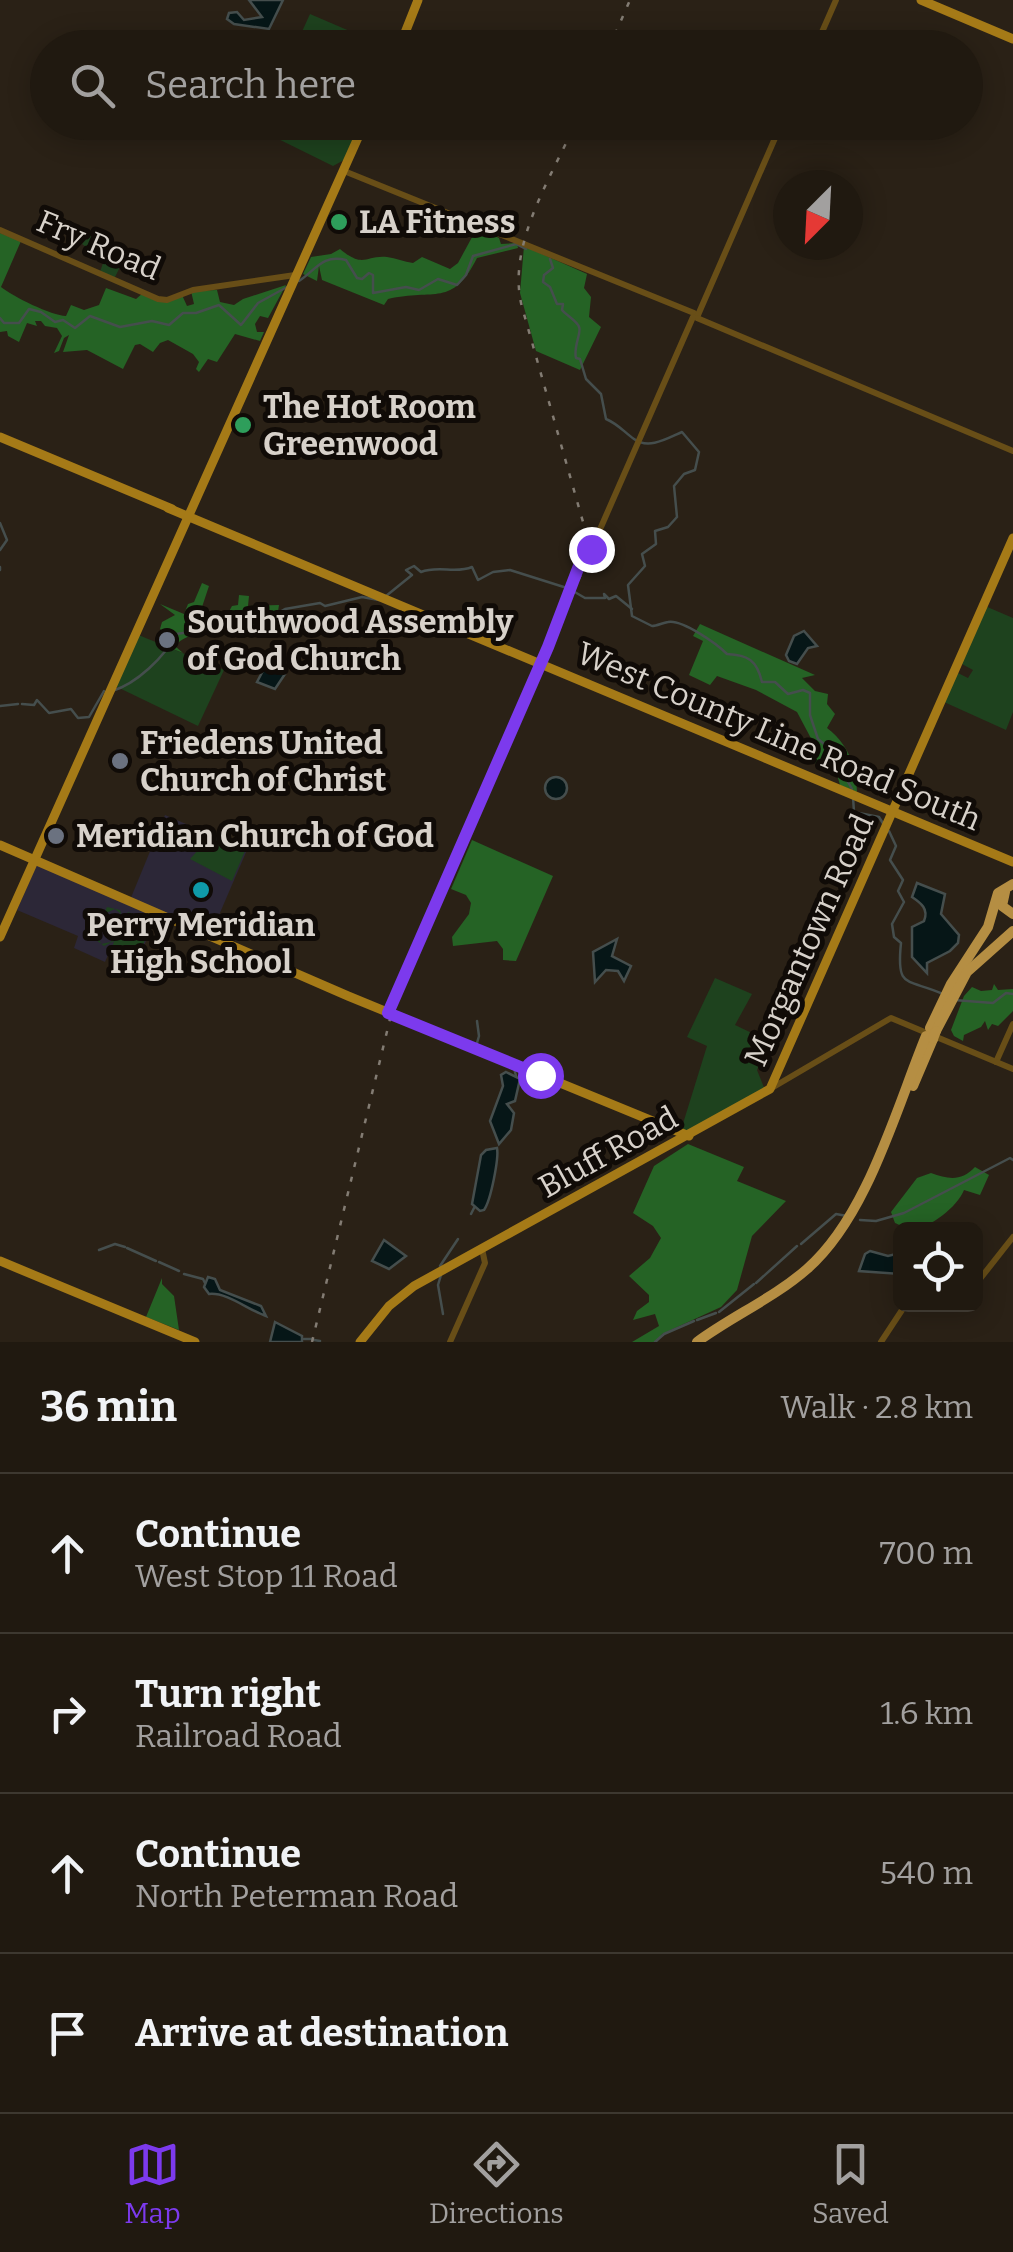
<!DOCTYPE html>
<meta charset="utf-8">
<style>
body{margin:0;font-family:Bitter,serif;background:#2d261e;color:#f1f3f6}
.controls{position:absolute;right:30px;bottom:30px;display:grid;overflow:hidden;border-radius:15px;box-shadow:0 5px 25px #0003}
.controls button{width:90px;height:90px;display:grid;place-items:center;padding:0;border:0;border-bottom:2px solid #3d3830;background:#201910;color:#f1f3f6;font:50px sans-serif}
.compass{position:absolute;left:773px;top:170px;width:90px;height:90px;border-radius:50%;background:#201910;box-shadow:0 5px 25px #0003;rotate:204deg}
.stop{position:absolute;width:30px;height:30px;margin:-22px;border:8px solid #7c3aed;border-radius:50%;background:#fff}
.stop.end{background:#7c3aed;border-color:#fff;box-shadow:0 2px 10px #0008}
.list{margin:0;padding:0;list-style:none}
h2{display:flex;justify-content:space-between;align-items:center;height:130px;margin:0;padding:0 40px;font-size:42px}
h2 small{font-size:32px;font-weight:400;color:#a2a09f}
.list li{display:grid;grid-template-columns:65px 1fr auto;gap:30px;align-items:center;box-sizing:border-box;height:160px;padding:0 40px;border-top:2px solid #3d3830}
.list b{display:block;font-size:38px;white-space:nowrap}
.list p{margin:0;font-size:32px;white-space:nowrap;color:#a2a09f}
.list em{font-size:32px;font-style:normal;color:#a2a09f}
.icon{flex:none;width:55px;height:55px;fill:none;stroke:currentColor;stroke-width:2;stroke-linecap:round;stroke-linejoin:round}
.map{position:relative;flex:none;width:1013px;height:1342px;overflow:hidden}
.search{position:absolute;background:#201910;box-shadow:0 5px 25px #0003;left:30px;right:30px;top:30px;height:110px;display:flex;align-items:center;gap:25px;box-sizing:border-box;padding:0 35px;border-radius:55px;color:#a2a09f;font-size:38px}
.sheet{height:770px;background:#201910}
nav{display:flex;justify-content:space-around;align-items:center;box-sizing:border-box;height:140px;border-top:2px solid #3d3830;background:#201910;font-size:28px;color:#a2a09f}
nav a{display:grid;justify-items:center;gap:5px}
nav .on{color:#7c3aed}
.map>svg:first-child{display:block}
</style>
<div class="map">
<svg width="1013" height="1342" viewBox="0 0 1013 1342">
<rect width="100%" height="100%" fill="#2a2116"/>
<g fill="#2c2737">
<path d="M165,815L247,850L210,936L130,900Z"/>
<path d="M37,864L157,916L135,966L108,955L105,962L74,948L78,936L17,910Z"/>
</g>
<g fill="#1e421e" fill-rule="evenodd">
<path d="M310,14L352,32L347,46L295,47Z"/>
<path d="M263,123H342L341,129L354,138L344,160L333,166L260,130Z"/>
<path d="M90,235L120,267L114,279L100,272L104,260L82,244Z"/>
<path d="M985,606L1013,618V712L1006,730L944,702L956,672L968,678L973,670L960,663Z"/>
<path d="M136,634L224,670L198,726L113,685Z"/>
<path d="M210,837L245,851L232,881L190,859Z"/>
<path d="M107,907L120,910L123,920L128,912L152,923L135,964L110,954L114,941L104,946L96,940L95,933ZM115,909L121,914L111,942L101,944L97,932L106,913Z"/>
<path d="M715,978L752,994L735,1025L756,1035L747,1053L761,1060L757,1070L765,1090L688,1133L681,1130L707,1046L687,1037Z"/>
</g>
<g fill="#256325">
<path d="M477,228L499,238L501,244L517,243L518,248L477,258C452,308 435,288 388,299L384,305L322,280L319,266L317,281L303,274L311,257L331,254L340,249C364,269 365,255 387,257C396,258 404,262 413,263L422,257L450,269L458,263Z"/>
<path d="M0,233L21,241L1,287C12,296 52,316 66,316L71,305L84,310L99,305L106,288L136,299L143,293L163,301L182,295L187,306L194,304L191,291L217,290L220,302L234,305L243,299L286,285L268,318L260,316L255,324L257,332H264L260,341L235,334L217,362L208,359L199,372L196,369L199,362L193,354L168,340L160,343L153,352L140,344L135,345L123,369L87,350L63,352L69,335L64,338L59,351L54,353L62,336L57,328L45,326L41,321H35L37,326L27,323L19,342L8,336L7,331L0,332Z"/>
<path d="M524,246L587,274L584,288L591,297L589,317L601,327L580,370L536,351L520,293Z"/>
<path d="M202,583L209,586L198,619L211,623L226,617L232,606L238,605L239,595L249,596L248,606L279,605L277,618C264,621 250,627 237,629C218,632 188,630 175,646L183,653L163,645L167,635L160,629L162,622L175,615L160,604L184,614L188,604L194,602Z"/>
<path d="M700,624L815,675L802,678L815,691L828,694L827,704L835,714L827,728C848,744 856,765 857,792L840,785L836,771L807,760L814,744L797,712L756,690L717,676L710,685L689,675L703,641L693,636Z"/>
<path d="M472,840L553,876L516,961L503,960V949L497,941L453,946L452,937L469,914L471,903L466,895L451,889Z"/>
<path d="M994,984L998,990L1013,989V1011L998,1026L992,1024L988,1030L985,1021L981,1027L964,1035L963,1041L954,1036L951,1030L964,996L972,987L981,991L992,990Z"/>
<path d="M688,1144L744,1167L737,1181L786,1201L752,1236L737,1290L721,1307L662,1334L657,1342H632L659,1326L655,1314L633,1320L637,1311L649,1302V1295L629,1276L650,1258L661,1238L653,1226L633,1213L654,1166Z"/>
<path d="M975,1167L989,1175L980,1195L964,1190C958,1206 930,1229 911,1229C905,1229 900,1225 895,1223L891,1212L917,1178L931,1173C948,1179 961,1182 975,1167Z"/>
<path d="M162,1278V1284L174,1296L179,1330L146,1317Z"/>
</g>
<g fill="#061617" stroke="#454e4d" stroke-width="2.5">
<path d="M249,0H283L269,29L234,24L227,19L229,13L237,12L244,20L262,17Z"/>
<path d="M804,631L817,646L808,648L797,664L789,661L786,655L794,636Z"/>
<path d="M266,665L285,674L275,689L257,682Z"/>
<circle cx="556" cy="788" r="11"/>
<path d="M917,883L945,894L941,914L959,935L958,943L950,951L927,963V973L912,957V927L924,921C929,909 921,903 912,897Z"/>
<path d="M617,939L612,956L631,966L624,981L618,971L606,970L595,982L593,952Z"/>
<path d="M506,1072L520,1079L515,1101L507,1104L514,1113L511,1130L499,1144L490,1121L503,1086L501,1075Z"/>
<path d="M497,1148C499,1158 491,1200 484,1210L480,1211L472,1204L481,1155L486,1150Z"/>
<path d="M384,1240L406,1256L389,1269L372,1261Z"/>
<path d="M870,1251L888,1256L900,1253V1274L859,1271L865,1254Z"/>
<path d="M208,1277L215,1279L220,1290L261,1306L266,1316C248,1310 227,1292 209,1294L204,1287Z"/>
<path d="M275,1322L302,1336V1342H270Z"/>
</g>
<g fill="none" stroke-linecap="round" stroke-linejoin="round">
<g stroke="#454e4d" stroke-width="2.5">
<path d="M550,259L553,268L544,275L543,282L550,287L557,304H563L562,310C566,315 578,322 579,327C582,332 573,347 576,358L580,359L586,379L601,394L606,419C618,424 624,432 634,439C649,450 668,438 682,432L699,452L695,470L684,474L674,486L677,517L668,527L655,531L656,544L642,554L645,566L628,585L632,616L652,626C657,626 662,623 668,622C682,619 717,644 727,654C748,655 757,660 762,682H775L788,694L803,690L810,693V715L818,739L845,761L843,773L852,789"/>
<path d="M299,281C316,270 322,254 346,260L357,278L362,279L369,273L373,275V293L406,287L419,290L438,279L457,285L466,275L473,256L516,244L526,249"/>
<path d="M0,318L4,323H19L29,309L41,312L55,322L63,320L75,328L90,316L120,327L152,321L169,325L183,313H196L219,305L241,325L258,303L287,287"/>
<path d="M0,523L7,540L0,550"/>
<path d="M0,567V570"/>
<path d="M573,591L585,598H605L604,594L609,599L616,596L632,609"/>
<path d="M386,596L412,575L406,570L414,566L421,572C438,565 456,574 472,567L478,580L493,572L510,570L567,588"/>
<path d="M208,628L246,623L271,617L285,609L320,603L325,606L362,597L379,600"/>
<path d="M112,691C136,684 165,657 176,634L205,630"/>
<path d="M22,704L34,705L37,700L49,713L71,709L78,718L89,717L104,691"/>
<path d="M0,706L18,704"/>
<path d="M853,797L854,812L879,817L884,825"/>
<path d="M889,831L896,846L890,860L903,880L898,891L904,902L892,924L894,937L901,943C896,990 907,978 943,994"/>
<path d="M954,1000L993,1003L1006,993L1013,994"/>
<path d="M477,1021L479,1036L477,1043"/>
<path d="M514,1068L516,1076"/>
<path d="M471,1214L474,1208"/>
<path d="M860,1220L876,1221L904,1213L1010,1158L1013,1160"/>
<path d="M801,1244L836,1214L847,1216"/>
<path d="M127,1248L156,1261"/>
<path d="M99,1250L115,1244L125,1247"/>
<path d="M159,1262L179,1271"/>
<path d="M440,1266L458,1239"/>
<path d="M184,1274L203,1279L205,1283"/>
<path d="M441,1275L438,1285L443,1314"/>
<path d="M756,1283L797,1246"/>
<path d="M719,1312L754,1284"/>
<path d="M697,1320L716,1313"/>
<path d="M304,1339H312"/>
<path d="M314,1340L320,1341"/>
<path d="M655,1342L664,1334L694,1321"/>
</g>
<g stroke="#684e17" stroke-width="6">
<path d="M815,48L836,0"/>
<path d="M344,171L694,313"/>
<path d="M0,230L158,299L167,300L193,290L295,275"/>
<path d="M698,315L782,122"/>
<path d="M697,318L1013,451"/>
<path d="M388,1013L559,622L582,558L594,543L693,317"/>
<path d="M996,1062L1013,1024"/>
<path d="M770,1089L891,1018L1013,1069"/>
<path d="M976,1284L1013,1237"/>
<path d="M450,1342L485,1263L482,1249"/>
<path d="M881,1342L906,1304"/>
</g>
<g stroke="#a57a17" stroke-width="9">
<path d="M921,0L1013,39"/>
<path d="M399,48L418,0"/>
<path d="M0,437L172,509"/>
<path d="M168,508L1013,862"/>
<path d="M0,845L348,996L689,1136"/>
<path d="M0,937L365,122"/>
<path d="M0,1261L195,1342"/>
<path d="M360,1342L389,1306L414,1286L770,1089L1013,538"/>
</g>
<g stroke="#b58e43" stroke-width="10">
<path d="M1005,892L1002,906L1013,914"/>
<path d="M930,1028L951,984L988,927L998,893L1013,884"/>
<path d="M936,1031L967,972L1013,931"/>
<path d="M913,1086L933,1039"/>
<path d="M697,1342C732,1316 774,1298 807,1269C867,1217 896,1109 926,1036"/>
</g>
<g stroke="#837c73" stroke-width="2.5" stroke-dasharray="5 10" stroke-linecap="butt">
<path d="M609,48L630,0"/>
<path d="M312,1342L390,1019L584,567L586,545L583,522L522,307C506,246 551,178 576,122"/>
</g>
<path stroke="#b58e43" stroke-width="10" d="M933,1039L936,1031"/>
</g>
<g fill="none" stroke-linecap="round" stroke-linejoin="round">
<path stroke="#7c3aed" stroke-width="12" d="M540,1075L388,1013L548,647L582,558L591,549"/>
</g>
<g fill="#2e9e5b" stroke="#100b07" stroke-width="4">
<circle cx="339" cy="222" r="10"/>
<circle cx="243" cy="425" r="10"/>
</g>
<g fill="#6b7280" stroke="#100b07" stroke-width="4">
<circle cx="167" cy="640" r="10"/>
<circle cx="120" cy="761" r="10"/>
<circle cx="56" cy="836" r="10"/>
</g>
<circle fill="#0f9aa8" stroke="#100b07" stroke-width="4" cx="201" cy="890" r="10"/>
<g text-anchor="middle" dominant-baseline="central" stroke-width="10" stroke-linejoin="round" paint-order="stroke">
<g font-size="32" font-weight="bold" fill="#d7d1ca" stroke="#100b07" text-anchor="start">
<text x="359" y="222">LA Fitness</text>
<text x="263" y="407">The Hot Room<tspan x="263" dy="37">Greenwood</tspan></text>
<text x="187" y="622">Southwood Assembly<tspan x="187" dy="37">of God Church</tspan></text>
<text x="140" y="743">Friedens United<tspan x="140" dy="37">Church of Christ</tspan></text>
<text x="76" y="836">Meridian Church of God</text>
<text x="201" y="925" text-anchor="middle">Perry Meridian<tspan x="201" dy="37">High School</tspan></text>
</g>
<g font-size="32" fill="#d7d1ca" stroke="#100b07">
<text transform="translate(99 245) rotate(23)">Fry Road</text>
<text transform="translate(779 736) rotate(23)">West County Line Road South</text>
<text transform="translate(809 940) rotate(-66)">Morgantown Road</text>
<text transform="translate(608 1152) rotate(-29)">Bluff Road</text>
</g>
</g>
</svg>
<div class="controls">
<button><svg class="icon" aria-label="locate" viewBox="0 0 24 24"><circle cx="12" cy="12" r="6"/><path d="M12 2v4M12 18v4M2 12h4M18 12h4"/></svg></button>
</div>
<svg class="compass" viewBox="-18 -18 36 36"><path d="M0-13l5 13h-10z" fill="#e53935"/><path d="M0 13l5-13h-10z" fill="#a2a09f"/></svg>
<div class="stop" style="left:540px;top:1075px"></div>
<div class="stop end" style="left:591px;top:549px"></div>
<div class="search"><svg class="icon" aria-label="search" viewBox="0 0 24 24"><circle cx="10" cy="10" r="6"/><path d="M15 15l6 6"/></svg>Search here</div>
</div>
<section class="sheet">
<h2>36 min<small>Walk · 2.8 km</small></h2>
<ul class="list">
<li><svg class="icon" aria-label="ahead" viewBox="0 0 24 24"><path d="M12 20V5M6 11l6-6 6 6"/></svg><div><b>Continue</b><p>West Stop 11 Road</p></div><em>700 m</em></li>
<li><svg class="icon" aria-label="right" viewBox="0 0 24 24"><path d="M7 20v-9h11M14 6l5 5-5 5"/></svg><div><b>Turn right</b><p>Railroad Road</p></div><em>1.6 km</em></li>
<li><svg class="icon" aria-label="ahead" viewBox="0 0 24 24"><path d="M12 20V5M6 11l6-6 6 6"/></svg><div><b>Continue</b><p>North Peterman Road</p></div><em>540 m</em></li>
<li><svg class="icon" aria-label="arrive" viewBox="0 0 24 24"><path d="M6 21V4h12l-3 4 3 4H6"/></svg><div><b>Arrive at destination</b></div></li>
</ul>
</section>
<nav>
<a class="on"><svg class="icon" aria-label="map" viewBox="0 0 24 24"><path d="M3 6l6-2 6 2 6-2v14l-6 2-6-2-6 2zM9 4v14M15 6v14"/></svg>Map</a>
<a><svg class="icon" aria-label="directions" viewBox="0 0 24 24"><path d="M12 3l9 9-9 9-9-9zM9 14v-3h6M13 9l2 2-2 2"/></svg>Directions</a>
<a><svg class="icon" aria-label="saved" viewBox="0 0 24 24"><path d="M7 4h10v16l-5-4-5 4z"/></svg>Saved</a>
</nav>
